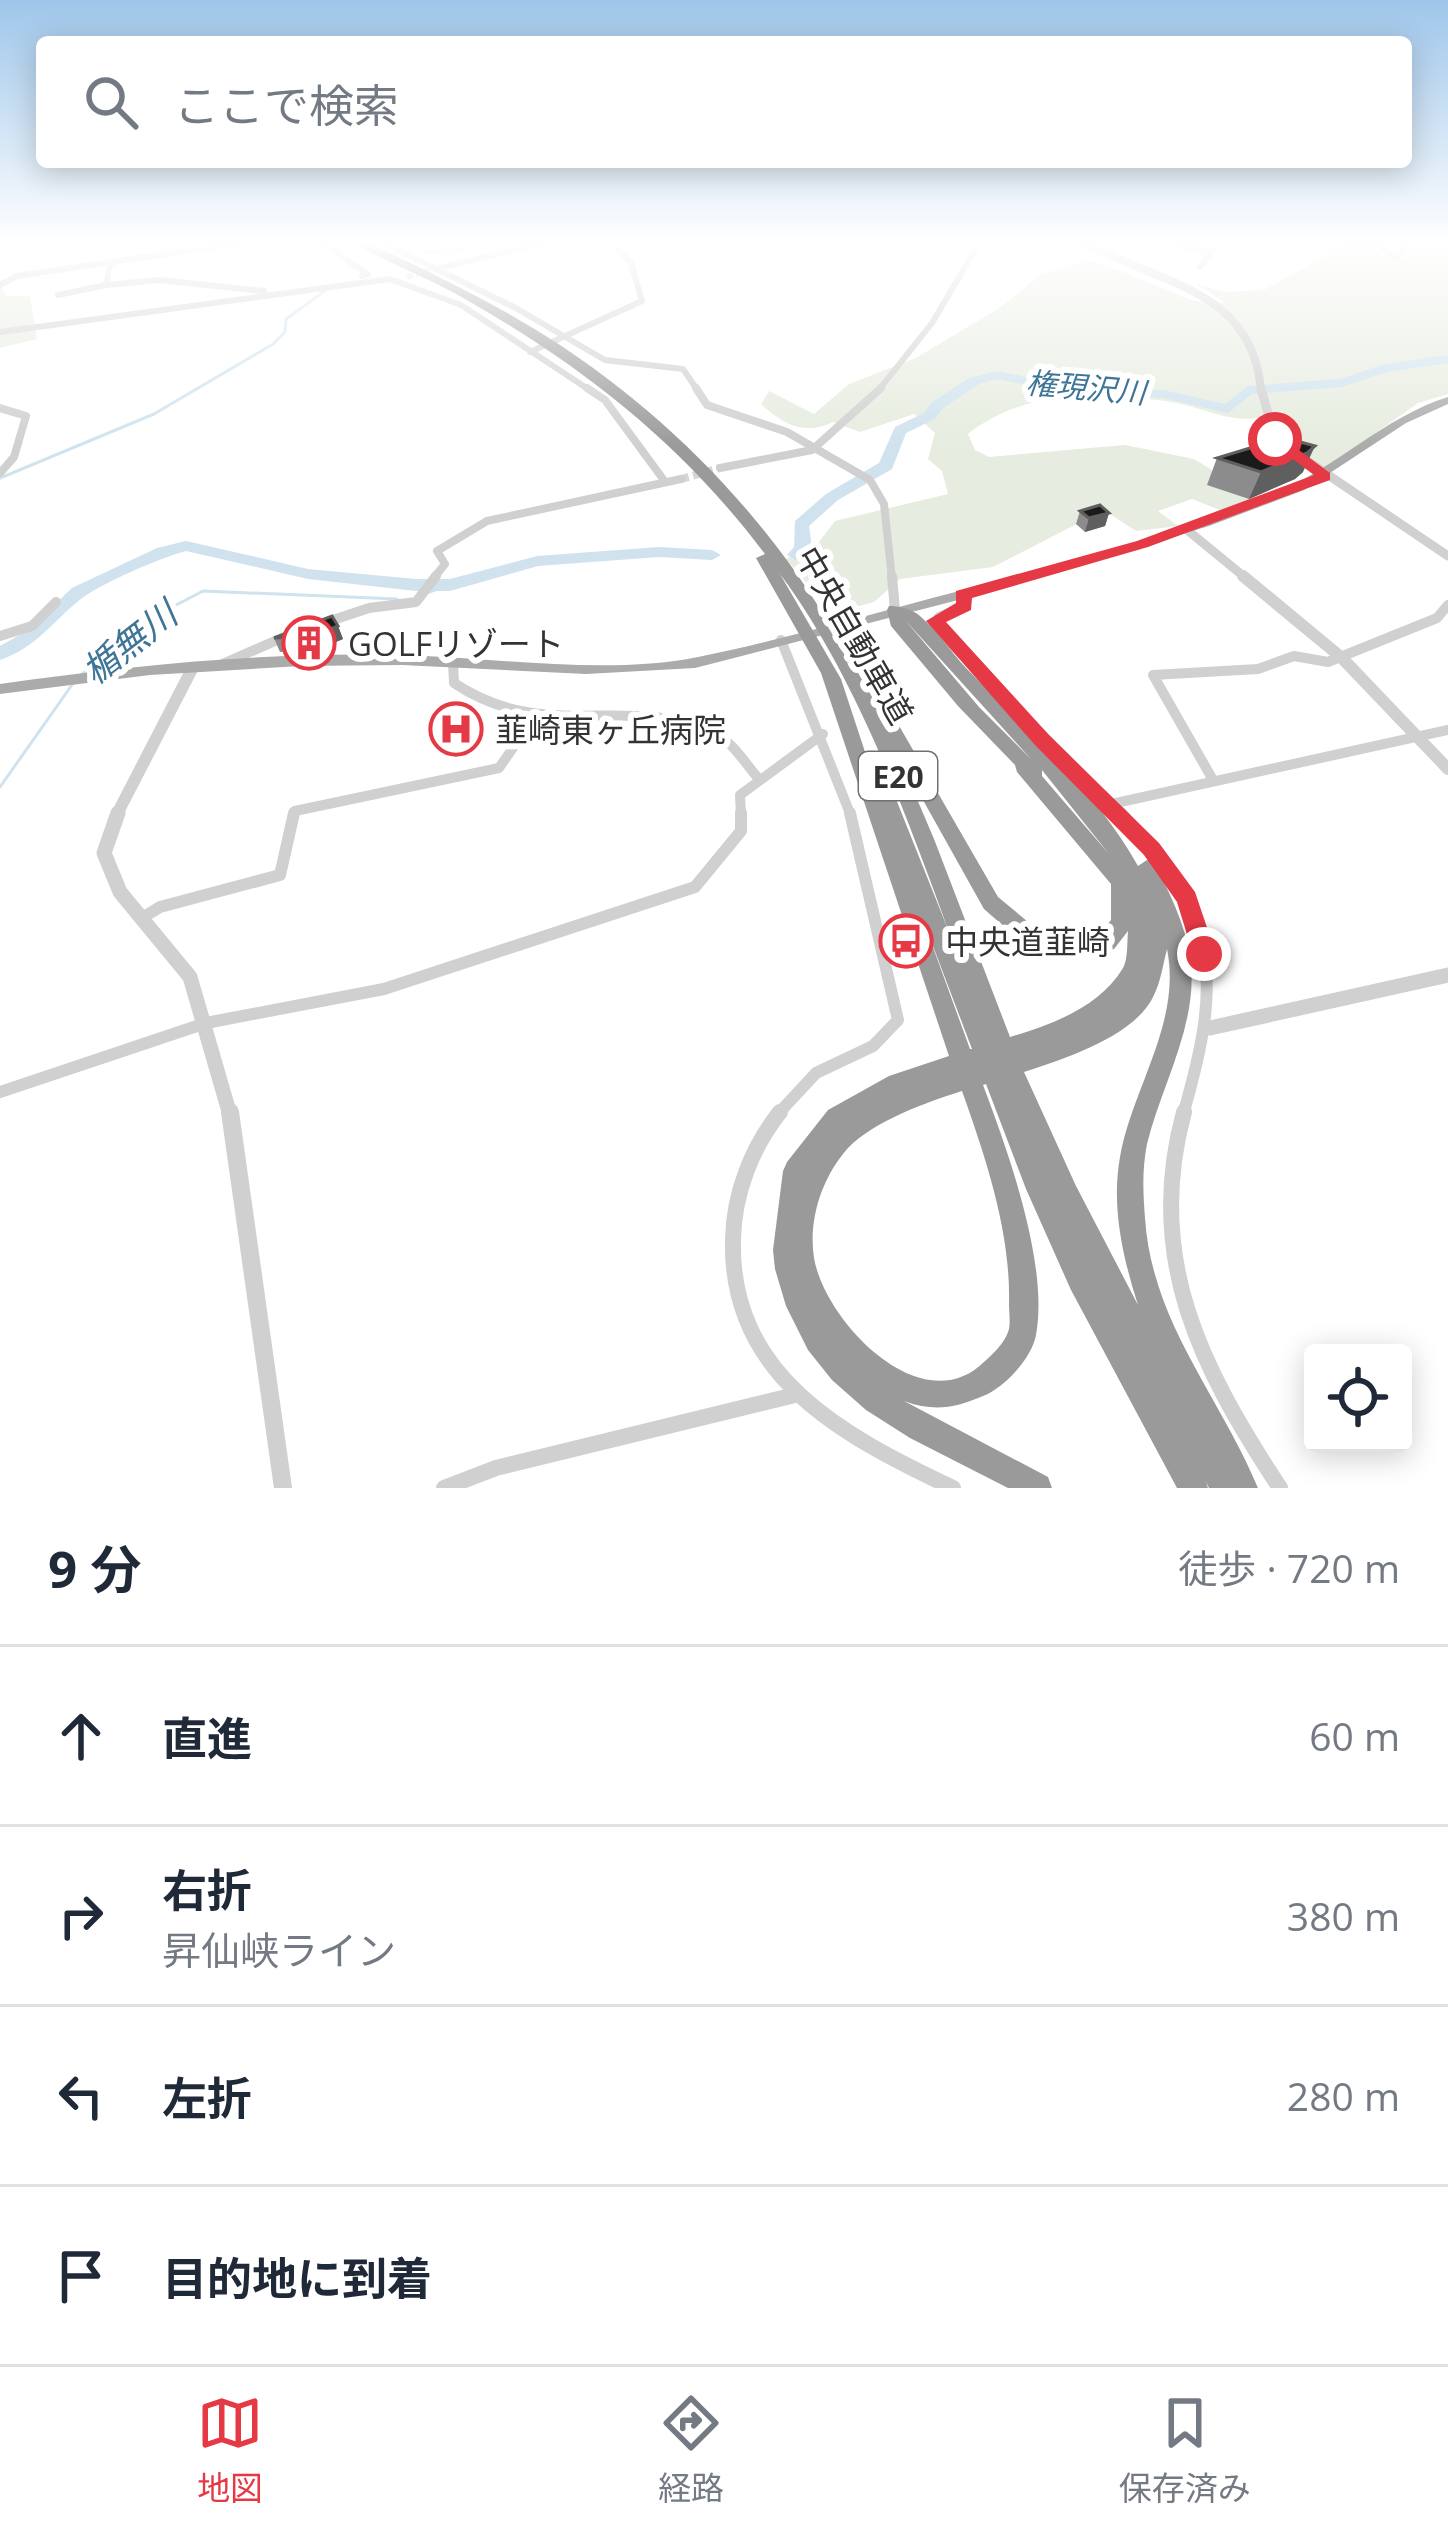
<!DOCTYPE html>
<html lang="ja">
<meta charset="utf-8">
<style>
body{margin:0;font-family:"Open Sans","Noto Sans JP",sans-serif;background:#f6f6f7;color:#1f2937}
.controls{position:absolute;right:36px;bottom:36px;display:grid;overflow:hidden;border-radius:12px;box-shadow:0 6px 30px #0003}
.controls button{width:108px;height:108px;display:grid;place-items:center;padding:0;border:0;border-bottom:3px solid #e0e1e3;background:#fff;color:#1f2937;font:60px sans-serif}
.stop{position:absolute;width:36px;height:36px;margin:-27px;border:9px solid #e63946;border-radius:50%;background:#fff}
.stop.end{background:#e63946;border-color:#fff;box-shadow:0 3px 12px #0008}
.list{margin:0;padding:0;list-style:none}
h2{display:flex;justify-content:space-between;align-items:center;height:156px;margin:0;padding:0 48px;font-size:51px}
h2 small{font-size:39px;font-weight:400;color:#747a83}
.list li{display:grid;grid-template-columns:78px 1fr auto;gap:36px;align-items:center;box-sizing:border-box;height:180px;padding:0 48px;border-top:3px solid #e0e1e3}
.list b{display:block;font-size:45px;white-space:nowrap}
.list p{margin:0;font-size:39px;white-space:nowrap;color:#747a83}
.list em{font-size:39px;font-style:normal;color:#747a83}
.icon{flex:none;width:66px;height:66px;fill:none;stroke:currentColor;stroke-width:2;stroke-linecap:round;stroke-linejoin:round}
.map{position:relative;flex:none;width:1448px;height:1488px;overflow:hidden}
.search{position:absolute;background:#fff;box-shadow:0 6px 30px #0003;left:36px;right:36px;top:36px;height:132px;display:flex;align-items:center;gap:30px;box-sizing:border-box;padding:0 42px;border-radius:12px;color:#747a83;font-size:45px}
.sheet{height:876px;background:#fff}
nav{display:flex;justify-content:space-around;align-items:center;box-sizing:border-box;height:168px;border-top:3px solid #e0e1e3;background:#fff;font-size:33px;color:#747a83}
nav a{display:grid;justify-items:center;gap:6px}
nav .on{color:#e63946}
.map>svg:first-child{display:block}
</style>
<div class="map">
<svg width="1448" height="1488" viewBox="0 0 1448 1488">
<rect width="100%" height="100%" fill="#fff"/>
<g fill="#e6ecdf">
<path d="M1354,240H1369L1379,254L1405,259L1410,240H1448V394L1418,403L1324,470L1306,455L1282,411C1237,431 1209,407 1165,401C1098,392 1022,390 968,434L975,450L989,457L1125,445L1194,459L1259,499L1220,510L1192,499L1158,511L1178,526L1136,531L1104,510L993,567L900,579L874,602L833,613L786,559L819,542L835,521L948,494L942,471L928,459L935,433L914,414L860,432L833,422C805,436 783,424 761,404L769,391L814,414L849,384L916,358L1001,307L1040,275L1083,261L1101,263L1194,301L1226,303L1196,284L1224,292L1264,290Z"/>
<path d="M0,285L7,296H30L37,339L0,348Z"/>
</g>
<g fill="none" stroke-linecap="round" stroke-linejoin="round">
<g stroke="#cfe2ee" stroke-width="3">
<path d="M423,253L465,249L479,240"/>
<path d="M0,478L154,414L273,344L285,332L286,319L325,291"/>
<path d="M429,592L450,585"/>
<path d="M81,675L153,617L203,591L397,599"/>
<path d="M0,787L74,682"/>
</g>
<g fill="#cfe2ee" fill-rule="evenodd">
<path d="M1448,355V363L1387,372L1342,387L1252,394L1228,413L1163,398L1083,396L997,379L979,384L942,409L935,419L906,433L892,469L838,500L809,526L812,548L796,560L787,555L794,547L795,521L826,494L879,463L895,427L924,413L931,403L969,378L997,371L1083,388L1163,390L1225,404L1248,386L1340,379L1385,364Z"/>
<path d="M186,541L308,569L416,579H450L537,556L659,547L712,550L721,555L712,560L659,557L538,566L450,591H416L308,579L186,551C160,558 104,582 82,598C54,620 36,648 0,660V646L25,632L72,588L157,548Z"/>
</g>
<path stroke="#d6d6d6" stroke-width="6" stroke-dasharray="6 3" stroke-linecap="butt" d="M407,277L430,270"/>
<path stroke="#d6d6d6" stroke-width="8" stroke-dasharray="8 4.5" stroke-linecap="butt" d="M681,479L720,468"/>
<g stroke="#d0d0d0" stroke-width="6">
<path d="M318,240L368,274L362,276"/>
<path d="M377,240L514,307L605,360L683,369L698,391"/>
<path d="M1348,240V249L1375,242L1396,259L1410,240"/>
<path d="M110,264L106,285L160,280L264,291"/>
<path d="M1200,267L1221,240"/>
<path d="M436,269L555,240"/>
<path d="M0,285L17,276L259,240"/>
<path d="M58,295L106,285"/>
<path d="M1,332L390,279L461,305L591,391"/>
<path d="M530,352L642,301L631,263L610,240"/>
<path d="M878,391L932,323L981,240"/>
</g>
<g stroke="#d0d0d0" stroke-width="8">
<path d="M587,388L605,400L663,479"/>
<path d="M696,388L707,405L787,432L870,480L884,504L892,579"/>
<path d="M0,408L26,416L14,457L0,473"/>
<path d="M720,468L812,450L881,388"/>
<path d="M433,579L445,564L437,551L487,521L681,479"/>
</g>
<g stroke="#d0d0d0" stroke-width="10">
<path d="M892,576L895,610"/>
<path d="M962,595L965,606L939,617L934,626L1123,816"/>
<path d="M324,623L369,608L416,602L436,576"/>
<path d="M0,636L32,626L56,602"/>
<path d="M781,640L851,816"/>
<path d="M453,662L454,683C545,744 627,693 713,732C732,741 745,763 758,778"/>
<path d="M218,666L284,637"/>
<path d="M1213,780L1153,675L1258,669L1294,656L1328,662L1437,618L1448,605"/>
<path d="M1107,805L1448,730"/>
<path d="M294,816L295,811L499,768L515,745L541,736L551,718"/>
<path d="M741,816L740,795L823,734"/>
</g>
<g stroke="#d0d0d0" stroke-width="12">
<path d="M1121,813C1219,924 1223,975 1183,1115"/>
<path d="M142,918L160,907L280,875L294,813"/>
<path d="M0,1092L206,1023L384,989L695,887L741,831V813"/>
<path d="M777,1115L816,1073L873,1046L898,1020L850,813"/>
</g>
<g stroke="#d0d0d0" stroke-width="16">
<path d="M780,1112C752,1147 734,1193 733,1239C729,1376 843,1436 953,1488"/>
<path d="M1184,1112C1144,1258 1201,1368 1280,1488"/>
<path d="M444,1488L496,1468L795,1395"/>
</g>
<g stroke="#d0d0d0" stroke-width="8">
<path d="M1080,240C1155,284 1253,286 1261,391"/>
<path d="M1166,240L1209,253"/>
</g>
<g stroke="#d0d0d0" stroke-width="9">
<path d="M1261,388L1275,439L1448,556"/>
<path d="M1186,529L1247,579"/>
</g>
<g stroke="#d0d0d0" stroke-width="12">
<path d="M1243,576L1342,658L1448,769"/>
<path d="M116,816L192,669"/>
</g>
<g stroke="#d0d0d0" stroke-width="15">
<path d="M118,813L104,853L120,892L190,977L230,1115"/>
<path d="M1210,1028L1448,975"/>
</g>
<path stroke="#d0d0d0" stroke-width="18" d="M230,1112L283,1488"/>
<path fill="#ababab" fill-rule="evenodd" d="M1448,397V404L1406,423L1304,490L1209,526L993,591L695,668L586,674L402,665L301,666L150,675L0,694V684C132,665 265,652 398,655C494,657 604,676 698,657C777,641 857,618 936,597C1049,568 1166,538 1274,494C1336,468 1384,417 1448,397Z"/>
<path fill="#9a9a9a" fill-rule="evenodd" d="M350,240H362C420,267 478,295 533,328C667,409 785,532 856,672H868L998,897L1039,931L1058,938L1100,933L1111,920V884L1017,772L1015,765L958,706L891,626L887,610L889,606C899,606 907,608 916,613C932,624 952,653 966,668C1025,730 1096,790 1138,866L1147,860L1154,862C1169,892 1185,923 1190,957C1200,1021 1162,1083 1147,1144C1142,1169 1143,1193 1145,1218C1152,1323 1220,1396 1258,1488H1209L1206,1482L1208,1488H1177L1071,1290L1026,1189L986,1084L983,1085C1008,1151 1049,1265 1036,1335C1032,1358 1004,1388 983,1396C955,1408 934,1412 904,1401L1048,1477L1052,1488H1008L910,1438L866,1410L832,1380L808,1350L786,1306L775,1269L773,1250L783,1171L787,1162L828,1110L889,1076L949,1056L821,673L756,558L765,554C681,443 584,367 465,299C428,277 385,263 350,240ZM780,574C856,676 906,814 949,932L884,769L882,764H869L841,679ZM905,620L1031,759L979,707ZM900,759L984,909L1024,944L1058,956L1106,951L1114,949L1128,931C1127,942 1128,959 1123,968C1100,1007 1051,1025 1010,1037L934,839ZM1042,770L1109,854L1042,776ZM922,917L972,1049H970ZM1167,949C1182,1022 1132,1088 1120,1157C1111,1207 1123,1258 1138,1305L1076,1186L1024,1072C1064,1059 1136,1036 1154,995C1161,981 1163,964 1167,949ZM962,1091C986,1159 1011,1232 1009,1305C1009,1312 1011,1325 1008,1332C1005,1342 993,1354 985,1361C923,1424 825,1322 814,1258C808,1220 822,1177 848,1148C874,1121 927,1102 962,1091Z"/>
</g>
<g fill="#8c8c8c">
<path d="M1280,448L1303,472L1295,479L1249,499L1207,485L1217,458Z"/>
<path d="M1080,511L1109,513L1105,526L1085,532L1076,524Z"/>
<path d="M338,626L343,639L317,650L280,652L274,638Z"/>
</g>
<g fill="#5f5f5f">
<path d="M1315,446L1303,472L1295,479L1249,499L1261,472Z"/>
<path d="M1109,513L1105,526L1085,532L1089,518Z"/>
<path d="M338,626L343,639L317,650L312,636Z"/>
</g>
<g fill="#1a1a1a" stroke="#5f5f5f" stroke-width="3">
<path d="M1293,440L1315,446L1307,453L1261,472L1217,458L1270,442L1280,448Z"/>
<path d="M1100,505L1109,513L1089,518L1080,511Z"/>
<path d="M332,616L338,626L312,636L274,638Z"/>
</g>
<linearGradient id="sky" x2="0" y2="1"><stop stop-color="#9ec6ea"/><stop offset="0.54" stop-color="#fff"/><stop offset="1" stop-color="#fff" stop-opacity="0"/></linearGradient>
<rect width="1448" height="448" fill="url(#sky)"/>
<path fill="#e63946" d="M1270,436H1280L1330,473V480L1148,547L972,598L971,610L946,622L1049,735L1159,843L1195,892L1216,954L1204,964L1193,954L1177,902L1144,855L1035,745L926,621L956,603V591L1137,541L1314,475L1270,442Z"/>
<defs>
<g id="building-ring" transform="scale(2.7)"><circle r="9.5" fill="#fff" stroke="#e63946" stroke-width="1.5"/><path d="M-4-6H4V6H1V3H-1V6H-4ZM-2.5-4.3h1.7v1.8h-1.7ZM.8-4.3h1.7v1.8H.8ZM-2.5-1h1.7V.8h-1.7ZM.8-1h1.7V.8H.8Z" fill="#e63946"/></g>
<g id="hospital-ring" transform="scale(2.7)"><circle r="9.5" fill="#fff" stroke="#e63946" stroke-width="1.5"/><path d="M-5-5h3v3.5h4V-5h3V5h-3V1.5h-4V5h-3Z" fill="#e63946"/></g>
<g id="bus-ring" transform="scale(2.7)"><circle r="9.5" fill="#fff" stroke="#e63946" stroke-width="1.5"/><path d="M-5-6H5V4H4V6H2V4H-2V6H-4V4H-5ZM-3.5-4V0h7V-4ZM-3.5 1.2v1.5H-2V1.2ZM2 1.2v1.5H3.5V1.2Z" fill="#e63946"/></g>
</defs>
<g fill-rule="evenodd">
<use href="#building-ring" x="309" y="643"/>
<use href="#hospital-ring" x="456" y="729"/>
<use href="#bus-ring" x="906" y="941"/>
</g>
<g text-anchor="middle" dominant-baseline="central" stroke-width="12" stroke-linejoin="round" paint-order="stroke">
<g font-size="30" font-style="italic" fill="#3f7597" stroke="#fff">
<text transform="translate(1086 387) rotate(5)">権現沢川</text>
</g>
<rect fill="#fff" stroke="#707070" stroke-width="3" x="859" y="752" width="78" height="48" rx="9"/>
<g font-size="30" font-weight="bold" fill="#333">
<text x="898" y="776">E20</text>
</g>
<g font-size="33" fill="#333" stroke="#fff">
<text transform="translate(855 635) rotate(60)">中央自動車道</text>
</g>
<g font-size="33" fill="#333" stroke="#fff" text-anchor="start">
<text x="348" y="643">GOLFリゾート</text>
<text x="495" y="729">韮崎東ヶ丘病院</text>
<text x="945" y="941">中央道韮崎</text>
</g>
<g font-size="36" font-style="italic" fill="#3f7597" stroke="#fff">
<text transform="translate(129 642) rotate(-38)">楯無川</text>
</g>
</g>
</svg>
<div class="controls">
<button><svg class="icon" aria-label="locate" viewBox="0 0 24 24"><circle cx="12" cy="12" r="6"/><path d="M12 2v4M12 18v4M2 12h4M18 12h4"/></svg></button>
</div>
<div class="stop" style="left:1275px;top:439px"></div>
<div class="stop end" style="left:1204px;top:954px"></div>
<div class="search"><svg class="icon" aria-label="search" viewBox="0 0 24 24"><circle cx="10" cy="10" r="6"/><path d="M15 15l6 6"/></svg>ここで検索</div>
</div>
<section class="sheet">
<h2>9 分<small>徒歩 · 720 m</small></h2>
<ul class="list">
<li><svg class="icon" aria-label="ahead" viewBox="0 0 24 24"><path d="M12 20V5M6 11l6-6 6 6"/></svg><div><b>直進</b></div><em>60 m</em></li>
<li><svg class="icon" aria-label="right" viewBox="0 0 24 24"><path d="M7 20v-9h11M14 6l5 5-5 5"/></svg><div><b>右折</b><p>昇仙峡ライン</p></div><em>380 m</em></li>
<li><svg class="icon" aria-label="left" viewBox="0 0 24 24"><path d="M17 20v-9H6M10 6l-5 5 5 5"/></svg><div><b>左折</b></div><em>280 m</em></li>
<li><svg class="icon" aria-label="arrive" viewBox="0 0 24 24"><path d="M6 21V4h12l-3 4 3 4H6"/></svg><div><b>目的地に到着</b></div></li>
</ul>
</section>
<nav>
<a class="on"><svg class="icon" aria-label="map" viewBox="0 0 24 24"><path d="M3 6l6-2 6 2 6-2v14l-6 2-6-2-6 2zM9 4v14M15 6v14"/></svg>地図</a>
<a><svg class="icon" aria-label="directions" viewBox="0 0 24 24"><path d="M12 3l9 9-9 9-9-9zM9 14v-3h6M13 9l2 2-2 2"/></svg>経路</a>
<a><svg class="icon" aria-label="saved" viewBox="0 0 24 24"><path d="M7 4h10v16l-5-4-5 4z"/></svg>保存済み</a>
</nav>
